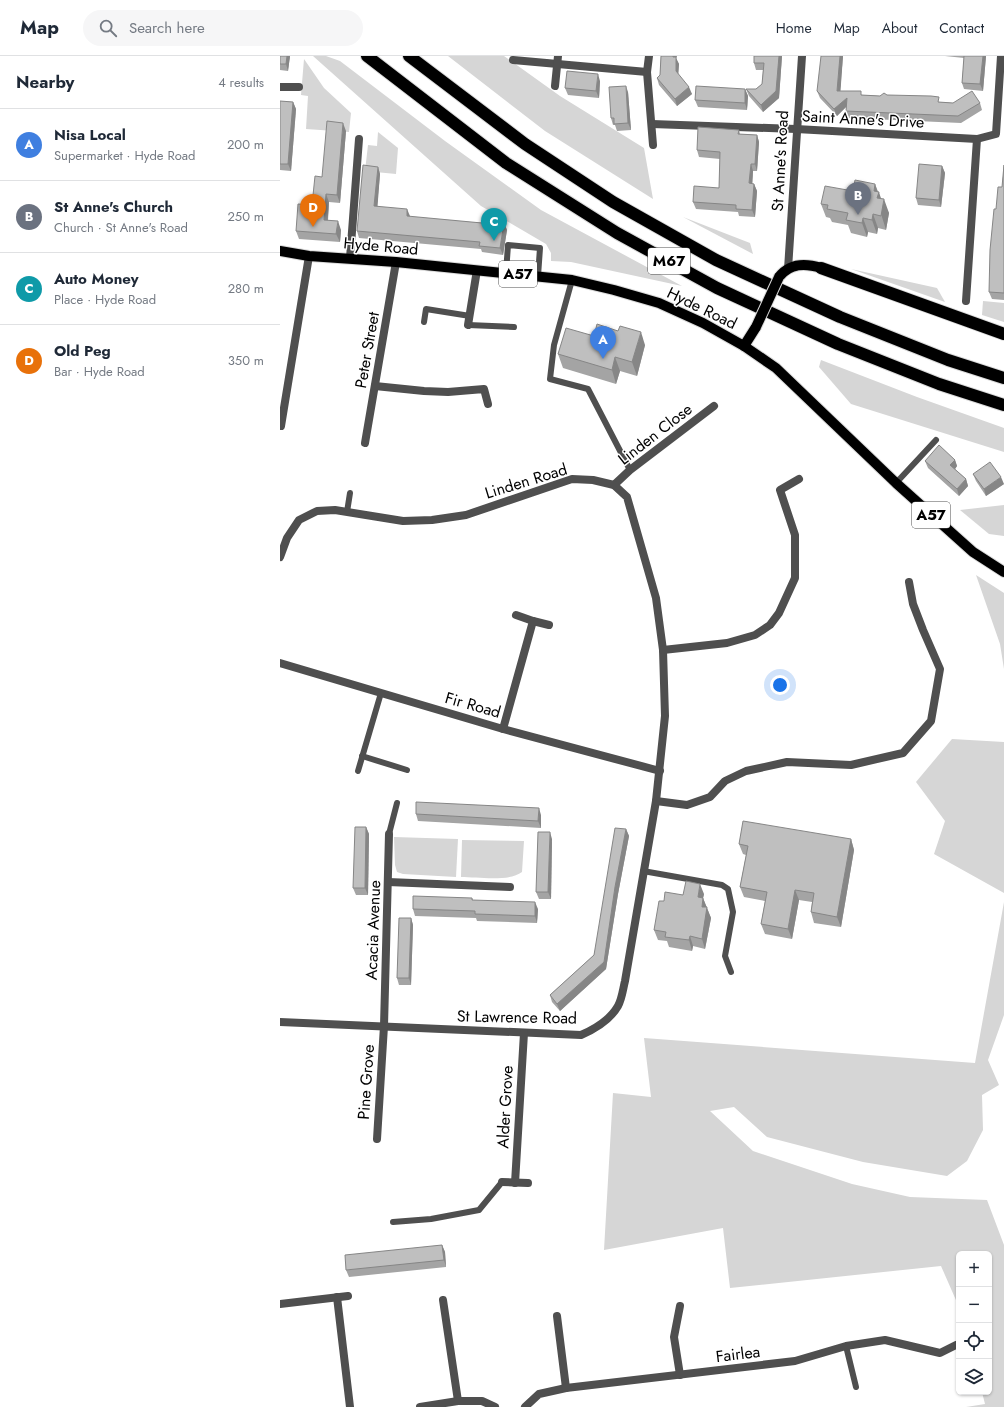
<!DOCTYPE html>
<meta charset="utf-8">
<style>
body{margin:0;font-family:Jost,sans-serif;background:#f6f6f7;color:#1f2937}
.controls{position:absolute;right:12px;bottom:12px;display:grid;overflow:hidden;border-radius:6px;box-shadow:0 1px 3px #0004}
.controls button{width:36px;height:36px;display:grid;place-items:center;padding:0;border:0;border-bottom:1px solid #e0e1e3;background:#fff;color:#1f2937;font:20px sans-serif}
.you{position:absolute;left:500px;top:629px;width:14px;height:14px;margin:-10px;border:3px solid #fff;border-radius:50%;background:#1a73e8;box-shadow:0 0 0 6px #1a73e833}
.badge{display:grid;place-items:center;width:26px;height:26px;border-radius:50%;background:#b45309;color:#fff;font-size:13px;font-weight:700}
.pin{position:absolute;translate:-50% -33px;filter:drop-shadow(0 1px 2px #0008)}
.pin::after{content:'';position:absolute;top:21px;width:14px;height:12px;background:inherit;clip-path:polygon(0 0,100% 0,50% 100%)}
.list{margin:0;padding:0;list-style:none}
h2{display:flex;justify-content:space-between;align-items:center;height:52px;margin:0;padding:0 16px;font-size:17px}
h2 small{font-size:13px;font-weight:400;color:#747a83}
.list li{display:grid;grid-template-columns:26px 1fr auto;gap:12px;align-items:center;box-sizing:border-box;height:72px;padding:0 16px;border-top:1px solid #e0e1e3}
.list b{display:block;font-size:15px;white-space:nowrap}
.list p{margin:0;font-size:13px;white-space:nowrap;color:#747a83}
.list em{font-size:13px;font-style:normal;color:#747a83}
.icon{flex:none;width:22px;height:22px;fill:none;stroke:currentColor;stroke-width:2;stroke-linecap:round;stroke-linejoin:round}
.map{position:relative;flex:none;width:724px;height:1351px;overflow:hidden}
header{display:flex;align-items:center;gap:24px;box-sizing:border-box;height:56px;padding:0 20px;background:#fff;border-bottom:1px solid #e0e1e3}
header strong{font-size:19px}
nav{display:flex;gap:22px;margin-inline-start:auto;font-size:14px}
.search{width:280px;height:36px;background:#f6f6f7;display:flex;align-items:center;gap:10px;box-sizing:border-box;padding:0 14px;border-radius:22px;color:#747a83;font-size:15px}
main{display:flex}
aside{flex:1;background:#fff}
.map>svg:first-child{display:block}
</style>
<header>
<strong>Map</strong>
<div class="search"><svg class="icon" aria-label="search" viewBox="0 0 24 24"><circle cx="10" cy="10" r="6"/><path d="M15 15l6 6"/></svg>Search here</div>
<nav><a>Home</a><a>Map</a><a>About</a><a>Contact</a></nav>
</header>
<main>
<aside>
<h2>Nearby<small>4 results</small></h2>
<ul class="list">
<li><span class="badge" style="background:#3f7fe0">A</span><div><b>Nisa Local</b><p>Supermarket · Hyde Road</p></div><em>200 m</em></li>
<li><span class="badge" style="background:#6b7280">B</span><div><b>St Anne's Church</b><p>Church · St Anne's Road</p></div><em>250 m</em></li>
<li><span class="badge" style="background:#0f9aa8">C</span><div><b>Auto Money</b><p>Place · Hyde Road</p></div><em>280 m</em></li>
<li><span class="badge" style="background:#e8710a">D</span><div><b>Old Peg</b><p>Bar · Hyde Road</p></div><em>350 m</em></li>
</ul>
</aside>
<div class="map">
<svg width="724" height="1351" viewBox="0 0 724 1351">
<rect width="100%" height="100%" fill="#fff"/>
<g fill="#d6d6d6">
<path d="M33,0H46L60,5L165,85L261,154L402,230L291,206L271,205V197L266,188L201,150Z"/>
<path d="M168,0H224L280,40L364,92L373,143L265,75Z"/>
<path d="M24,3L44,32L71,57L69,76L26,73L28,40L21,39Z"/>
<path d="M98,76L118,92L116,118L85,115L88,89L97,90Z"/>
<path d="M403,161L470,187L473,198Z"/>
<path d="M571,213L657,232L665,246Z"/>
<path d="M703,245L724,247V266L702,259Z"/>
<path d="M541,304L637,341L724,372V396L571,348L539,311Z"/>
<path d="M724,449V480L709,478L680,454Z"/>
<path d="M696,519L724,537V613L720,588Z"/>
<path d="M672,683L724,686V837L654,798L665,765L636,726Z"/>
<path d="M114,781L178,783L176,821L123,818L117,816L115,809Z"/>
<path d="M182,784L244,785L242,816C229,826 198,821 181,821Z"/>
<path d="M724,846V959L708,1004L719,1029L702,1039L703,1074L687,1105L667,1120L583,1106L487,1081L454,1051L430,1055L473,1095L572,1128L630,1141L707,1144L724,1189V1351H686L705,1348L702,1336H709V1198H679V1251L661,1210L450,1232L443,1172L324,1194L333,1037L371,1041L364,982L695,1007Z"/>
</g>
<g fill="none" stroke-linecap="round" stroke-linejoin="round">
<g stroke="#dbdbdb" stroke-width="12">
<g id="primary">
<path d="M0,195L29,200L116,206L292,224L334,234L379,247L423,267L464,290L496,312L616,427L693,496L724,516"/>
<path d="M499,221C510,207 525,207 541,212"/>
<path d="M464,290L476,271"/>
</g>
</g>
<g stroke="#dbdbdb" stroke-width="14">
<g id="highway">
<path d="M87,0L226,107L337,177L437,232L558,288L659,328L724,349"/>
<path d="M129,0L245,88L333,146L436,204L560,261L668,304L724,322"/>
<path d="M541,212L724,278"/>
</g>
</g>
<g stroke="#4f4f4f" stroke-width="6">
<path d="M226,217L228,189L260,192L258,220"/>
<path d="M292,224L274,289L270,323L308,333L350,414"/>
<path d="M144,266L146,253L190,260"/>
<path d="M188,269L234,271"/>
<path d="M616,427L656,384"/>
<path d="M67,456L70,437"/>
<path d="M82,700L127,714"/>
<path d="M78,715L101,637"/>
<path d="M109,778L117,747"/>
<path d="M363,815L442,829L448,833L453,856L445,900L451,916"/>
<path d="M113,1166L151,1163L199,1154L222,1126"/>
<path d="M566,1290L576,1331"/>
</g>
<g stroke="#4f4f4f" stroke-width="8">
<path d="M369,0L367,16L373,89"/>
<path d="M233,4L367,16"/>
<path d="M275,30L278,0"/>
<path d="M0,31H19"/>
<path d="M372,68L516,73L697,83L716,78L721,0"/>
<path d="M70,202L79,83"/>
<path d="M508,213L522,0"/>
<path d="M686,245L697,83"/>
<path d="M188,269L197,214"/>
<path d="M95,330L144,335L168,336L204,333L208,348"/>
<path d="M1,370L29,200"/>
<path d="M85,387L116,206"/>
<path d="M334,429L350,414L434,350"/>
<path d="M0,501L7,482L19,464L37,455L55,454L123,465L152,464L186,459L292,423L313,424L334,429L347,441L376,542L383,594L385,660L376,745L345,925C343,933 342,943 338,950C330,964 315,973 301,979L0,966"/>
<path d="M236,559L253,565"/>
<path d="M383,594L447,587L475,579L490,569L499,557L515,522V479L500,434L519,423"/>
<path d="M0,607L223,673L380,715"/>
<path d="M223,673L253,565L269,569"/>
<path d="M376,745L407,749L430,741L445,725L466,715L507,706L571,709L623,697L651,665L660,613L643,574L633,548L629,526"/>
<path d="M108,826L230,831"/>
<path d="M97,1083L104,970L109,778"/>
<path d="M222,1126L248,1127"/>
<path d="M235,1127L244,977"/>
<path d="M57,1241L70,1351"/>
<path d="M163,1244L178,1345"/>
<path d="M0,1248L68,1240"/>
<path d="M400,1250L394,1281L400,1319"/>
<path d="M277,1260L286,1332"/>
<path d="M140,1351L178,1345H202L215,1351"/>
<path d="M245,1351L259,1338L286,1332L515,1305L566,1290L605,1284L660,1297L676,1289"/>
</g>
<use href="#primary" stroke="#000" stroke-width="10"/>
<use href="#highway" stroke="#000" stroke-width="12"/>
<g stroke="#dbdbdb" stroke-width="12" stroke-linecap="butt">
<path id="primary-bridge" d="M476,271L499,221"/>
</g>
<use href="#primary-bridge" stroke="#000" stroke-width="10"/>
</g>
<g fill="#a4a4a4">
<path d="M0,0H10L8,15L0,14Z"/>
<path d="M381,0H397L396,2L399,8L398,19L412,38L397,50L379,29L377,22L380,19Z"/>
<path d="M502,0L499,42L483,56L469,40L466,33H476L482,28L483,14H476L474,7Z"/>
<path d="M560,0H563L560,35L583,39L600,40L607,39L660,46L673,47H700L702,54L681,67L569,62L566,55V51L557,60L540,42L537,35Z"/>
<path d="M665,0H706L703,35L684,33L682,27L684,2Z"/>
<path d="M320,25L319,42L288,39L285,32Z"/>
<path d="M465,33L468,40L467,54L418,51L415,44Z"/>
<path d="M348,36L351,74L337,75L335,69H333L331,62Z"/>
<path d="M0,45L13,46L16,53L11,115L0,114Z"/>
<path d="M459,74L460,78L477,79L479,86L477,115H473L472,128H474L477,135L475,161L459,160L458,156L416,153L413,146L439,132L440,103L419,101L417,94Z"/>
<path d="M66,75L60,147L49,146L48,165L61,174L60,186L19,183L16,175L32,149L42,121Z"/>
<path d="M724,109V244L712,243L709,236L716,153L722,131Z"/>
<path d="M662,110L665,117L661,151L638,149L636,142Z"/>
<path d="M98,111L100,118L97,150L130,161L202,167H224L227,174L223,199L202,196L201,193L79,182L77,175Z"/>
<path d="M595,128L601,143L609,157L606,174L598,172L597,178L588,176L587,181L571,177L568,169L552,166L550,162L546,161L541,148L573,135Z"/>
<path d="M314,280L365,289L357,320L340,315L336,328L283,312L278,298Z"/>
<path d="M675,404L677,410L675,413L686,423L688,430L679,440L648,412L645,405Z"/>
<path d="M693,418L724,428L706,440L696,425Z"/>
<path d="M136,758L261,759V772L138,765Z"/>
<path d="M86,771L89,778L88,839H76L73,832Z"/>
<path d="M346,773L349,780L338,838L326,913L280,955L272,946L270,939L314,899Z"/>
<path d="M272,783L271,843H259L256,836Z"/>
<path d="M571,783L574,794L561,871L534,867L531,856L532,846L519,844L512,883L485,878L481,868L485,845L464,841L460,831L466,799L463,798L459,788Z"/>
<path d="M424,838L423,842L431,862L425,893L413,890L412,895L389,891L387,885L378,884L374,874L384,845L403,839Z"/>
<path d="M192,842L193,844L258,853L257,867L197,865L196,862L135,860L133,853Z"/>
<path d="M131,862L133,869L131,929H119L117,922Z"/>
<path d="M162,1189L165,1196L166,1211L69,1221L66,1214Z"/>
</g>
<g fill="#868686">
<path d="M7,0H10L8,15L6,8Z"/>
<path d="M393,0H397L396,2L399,8L398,22L396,15Z"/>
<path d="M499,0H502L499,42L483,56L481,49Z"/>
<path d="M560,0H563L560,42L557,35Z"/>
<path d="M703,0H706L703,35L700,28Z"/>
<path d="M318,18L320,25L319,42L316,35Z"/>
<path d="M346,30L348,36L351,74L348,67Z"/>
<path d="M409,31L412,38L397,50L395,43Z"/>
<path d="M465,33L468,40L467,54L465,47Z"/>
<path d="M567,42L569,48L557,60L554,53Z"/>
<path d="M13,46L16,53L11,115L8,108Z"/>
<path d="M63,67L66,75L60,147L57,139Z"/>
<path d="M477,79L479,86L477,115L475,108Z"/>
<path d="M471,108L473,115L472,134L469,127Z"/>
<path d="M662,110L665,117L661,151L659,144Z"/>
<path d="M98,111L100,118L97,157L94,150Z"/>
<path d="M474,128L477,135L475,161L472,154Z"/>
<path d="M595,128L598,137L599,136L603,149L604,143L609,157L606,174L594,135Z"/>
<path d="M46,138L49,146L47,173L44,164Z"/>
<path d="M127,153L130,160L129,167L127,160Z"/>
<path d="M593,158L598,172L597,178L592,164Z"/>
<path d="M583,162L588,176L587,181L582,167Z"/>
<path d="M58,165L61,174L60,186L56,178Z"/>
<path d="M224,167L227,174L223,199L220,192Z"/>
<path d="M361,276L365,289L357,320L352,306Z"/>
<path d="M335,301L340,315L336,328L332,314Z"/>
<path d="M675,404L677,410L673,416L670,409Z"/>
<path d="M721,421L724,428L706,440L704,433Z"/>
<path d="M686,423L688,430L679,440L677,433Z"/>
<path d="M259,752L261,759V772L258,765Z"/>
<path d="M86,771L89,778L88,839L85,832Z"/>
<path d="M346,773L349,780L338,838L326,913L280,955L277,948L324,906L335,831Z"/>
<path d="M270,776L272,783L271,843L268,836Z"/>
<path d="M571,783L574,794L561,871L557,861Z"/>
<path d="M420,828L424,838L421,851L418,841Z"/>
<path d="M515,834L519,844L512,883L508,873Z"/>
<path d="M423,842L431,862L425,893L422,883V851Z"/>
<path d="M255,846L258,853L257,867L255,860Z"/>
<path d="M131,862L133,869L131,929L129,922Z"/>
<path d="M410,880L413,890L412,895L409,884Z"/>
<path d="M162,1189L165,1196L166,1211L164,1204Z"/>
</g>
<g fill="#bfbfbf" stroke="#868686">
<path d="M0,0H7L6,8H0Z"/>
<path d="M381,0H393V1H396V15L409,31L395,43L377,22L380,19Z"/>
<path d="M474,0H499L496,35L481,49L466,33H476L482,28L484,7H474Z"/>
<path d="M541,0H560L557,35H581V39L600,40L604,37L607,39L651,40L659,41L658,46L673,47L692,35L700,47L678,60L566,55L567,42L554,53L537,35Z"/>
<path d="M684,0H703L700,28L682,27Z"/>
<path d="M287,15L318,18L316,35L285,32Z"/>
<path d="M346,30L348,67L334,68V62H331L329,31Z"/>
<path d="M416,30L465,33V47L415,44Z"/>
<path d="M0,45L13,46L8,108H0Z"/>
<path d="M47,65L63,67L57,139L46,138L44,164L58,165L56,178L16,175L18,148L32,149L35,120L42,121Z"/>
<path d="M418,71L459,74L458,78L477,79L475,108H471L469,127L474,128L472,154L456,153V149L413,146L414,130L439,132L440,96L417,94Z"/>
<path d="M639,108L662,110L659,144L636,142Z"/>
<path d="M83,109L98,111L94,150L127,153V160L202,167V164L224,167L220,192L199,190L200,186L77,175Z"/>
<path d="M724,109V237L709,236L710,194L714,153H716L718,131H722Z"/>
<path d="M575,124L595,128L594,135L599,136L597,142L604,143L601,160L593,158L592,164L583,162L582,167L566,164L568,157L547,153L548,149L541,148L545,130L573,135Z"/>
<path d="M317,268L338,275L340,270L361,276L352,306L335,301L332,314L278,298L286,272L314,280Z"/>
<path d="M659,389L675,404L670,409L686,423L677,433L645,405Z"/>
<path d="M710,406L721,421L704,433L693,418Z"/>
<path d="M136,746L259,752L258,765L136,758Z"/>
<path d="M463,765L571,783L557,861L531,856L534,837L515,834L508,873L481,868L487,836L460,831L468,790L459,788Z"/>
<path d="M75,771H86L85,832H73Z"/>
<path d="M335,772L346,773L335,831L324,906L277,948L270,939L314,899Z"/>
<path d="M258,776H270L268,836H256Z"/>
<path d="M406,825L420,828L418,841L423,842L422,851H427L422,883L410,880L409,884L385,881L386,876L374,874L379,845H384L385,836L403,839Z"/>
<path d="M133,840L192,842V844L255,846V860L195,858V855L133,853Z"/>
<path d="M119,862H131L129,922H117Z"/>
<path d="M162,1189L164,1204L66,1214L65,1199Z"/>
</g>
<g text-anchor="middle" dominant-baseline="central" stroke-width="3" stroke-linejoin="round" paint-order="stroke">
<g fill="#fff" stroke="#4c4c4c" stroke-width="1">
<rect x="368" y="192" width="42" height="26" rx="3"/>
<rect x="219" y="205" width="38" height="26" rx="3"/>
<rect x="632" y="446" width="38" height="26" rx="3"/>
</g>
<g font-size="15" font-weight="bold" fill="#000">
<text x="389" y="205">M67</text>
<text x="238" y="218">A57</text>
<text x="651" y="459">A57</text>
</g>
<g font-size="16" fill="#000" stroke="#fff">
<text transform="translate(583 63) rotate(3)">Saint Anne's Drive</text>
<text transform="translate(500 105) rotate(-87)">St Anne's Road</text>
<text transform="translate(101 190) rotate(5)">Hyde Road</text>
<text transform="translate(422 252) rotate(26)">Hyde Road</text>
<text transform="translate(87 294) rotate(-80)">Peter Street</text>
<text transform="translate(375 378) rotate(-38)">Linden Close</text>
<text transform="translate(246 425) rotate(-17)">Linden Road</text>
<text transform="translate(193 649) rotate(16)">Fir Road</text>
<text transform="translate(93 874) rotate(-88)">Acacia Avenue</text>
<text transform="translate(237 961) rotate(1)">St Lawrence Road</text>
<text transform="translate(86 1026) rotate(-86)">Pine Grove</text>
<text transform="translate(225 1051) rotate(-87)">Alder Grove</text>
<text transform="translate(458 1298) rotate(-7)">Fairlea</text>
</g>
</g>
</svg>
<div class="controls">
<button>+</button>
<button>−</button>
<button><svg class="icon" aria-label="locate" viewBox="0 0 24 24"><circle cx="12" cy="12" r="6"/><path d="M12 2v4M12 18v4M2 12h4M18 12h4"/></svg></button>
<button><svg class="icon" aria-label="layers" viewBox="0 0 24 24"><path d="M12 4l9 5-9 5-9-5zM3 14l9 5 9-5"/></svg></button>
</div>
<div class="you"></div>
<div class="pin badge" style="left:323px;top:303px;background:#3f7fe0">A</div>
<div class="pin badge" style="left:578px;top:159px;background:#6b7280">B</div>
<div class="pin badge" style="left:214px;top:185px;background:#0f9aa8">C</div>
<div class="pin badge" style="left:33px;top:171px;background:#e8710a">D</div>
</div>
</main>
